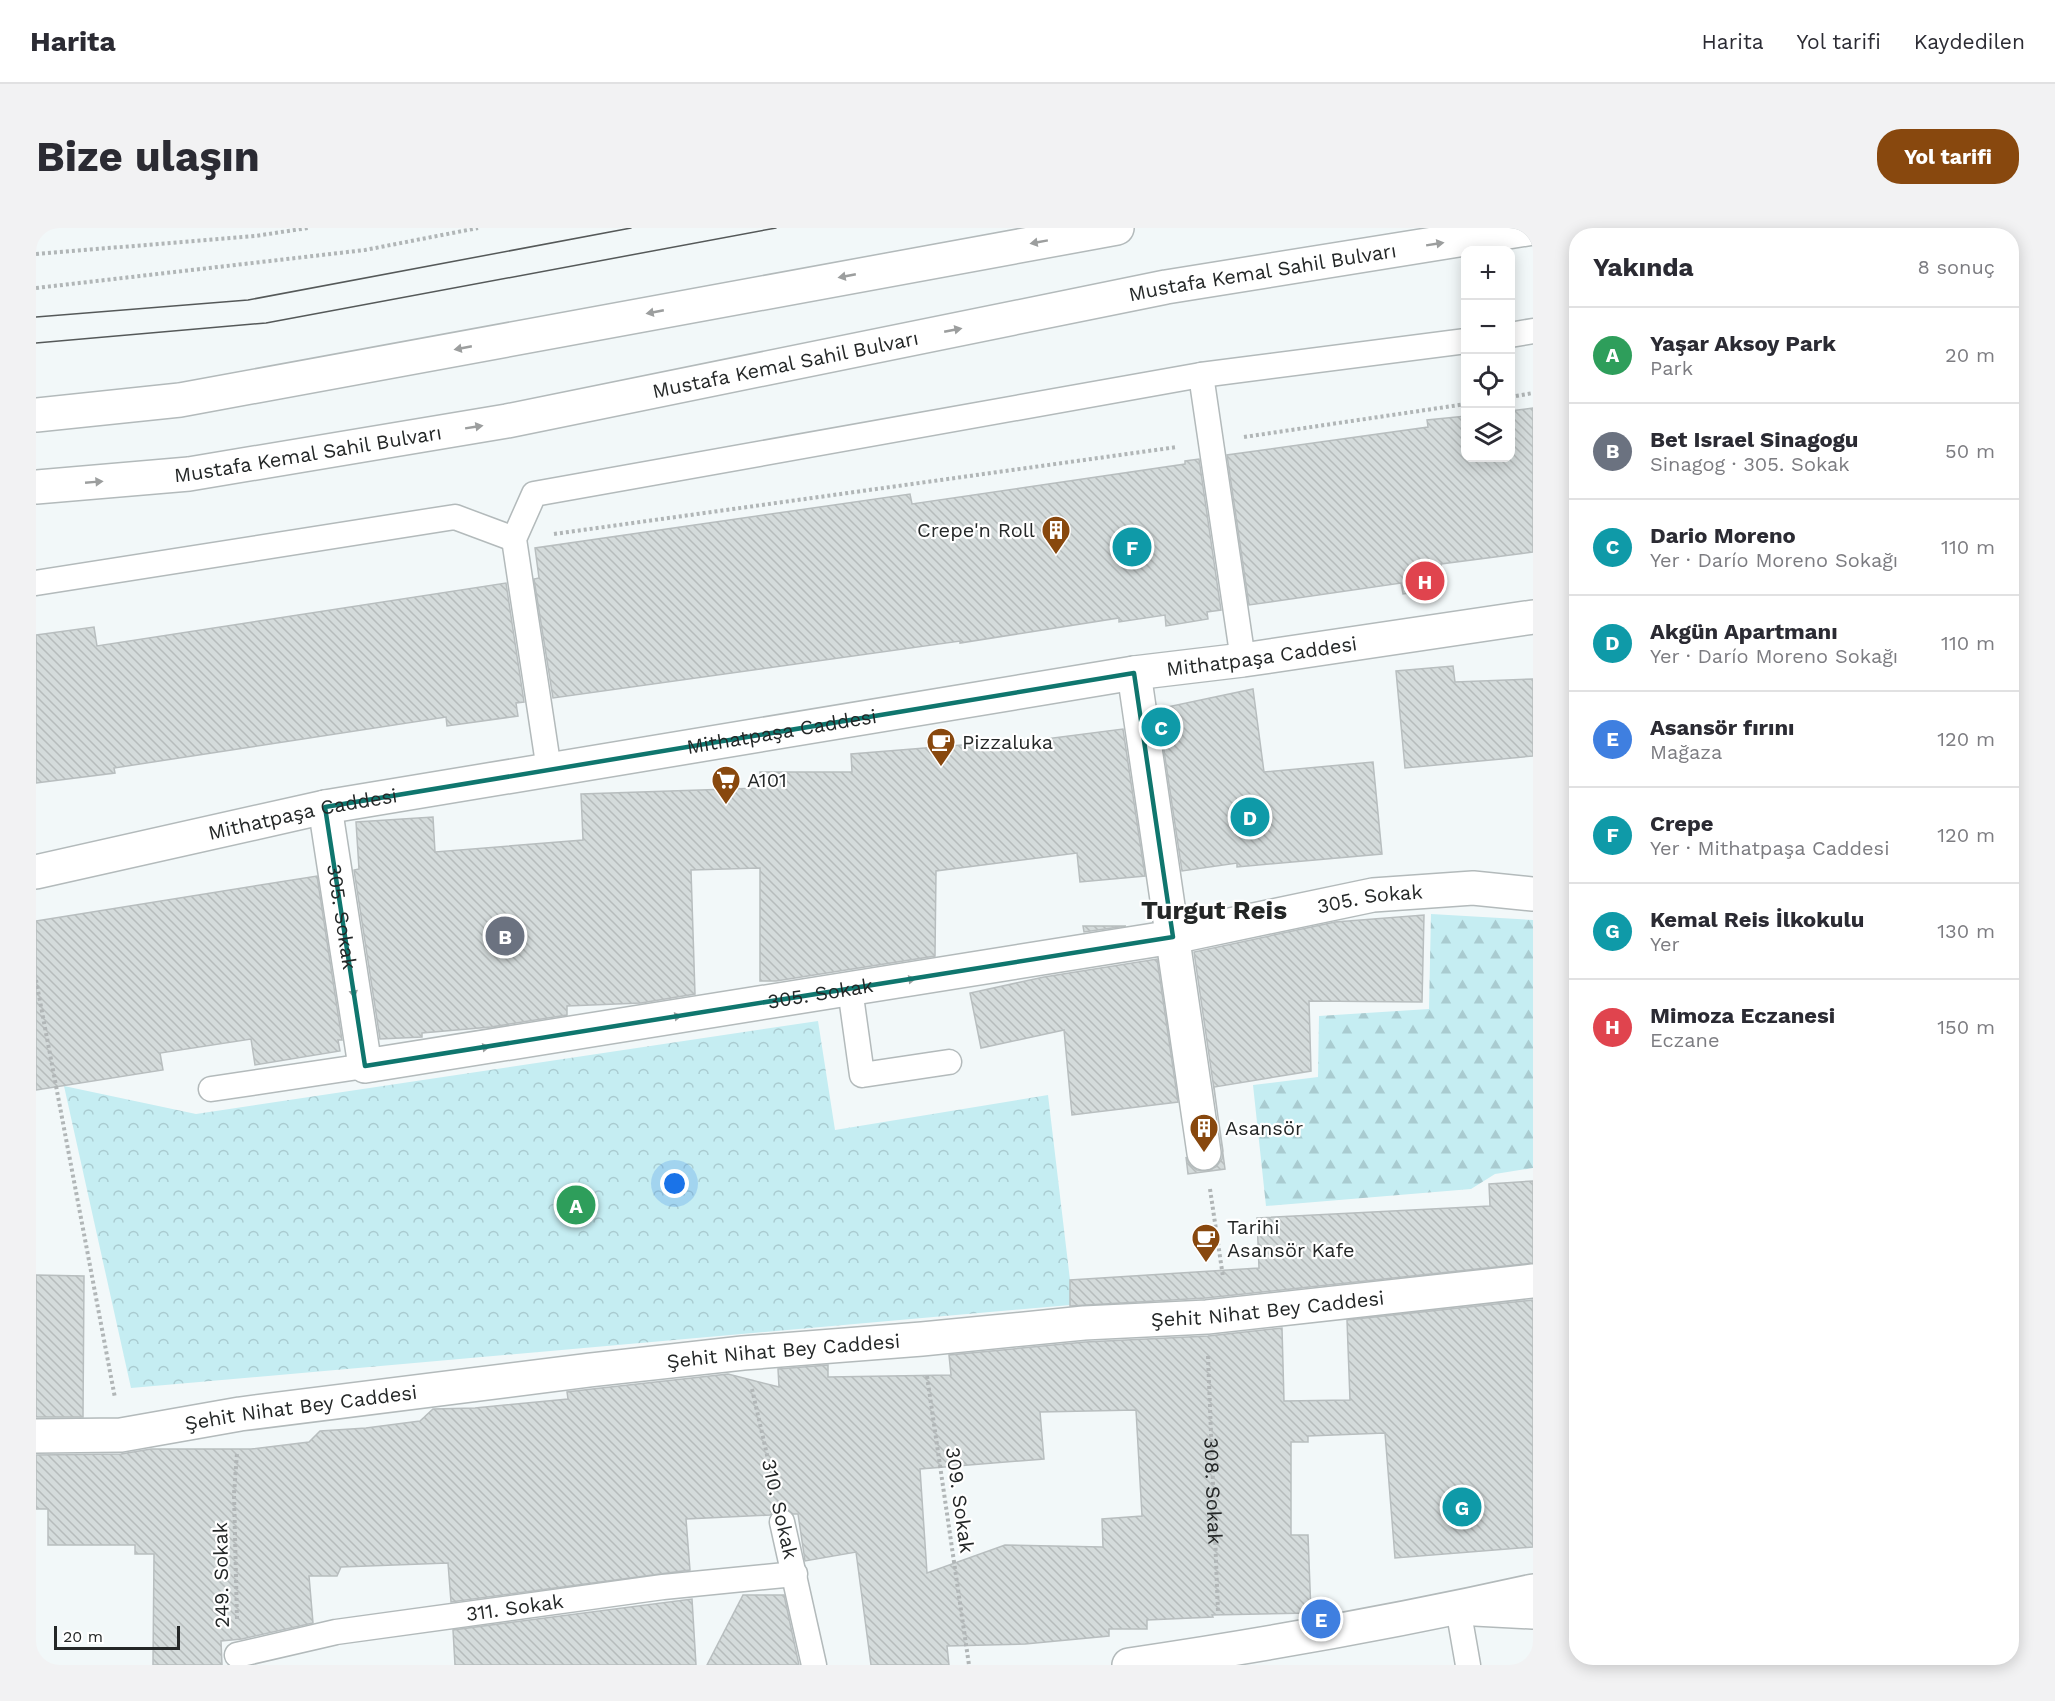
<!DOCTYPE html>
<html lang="tr">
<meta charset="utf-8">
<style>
body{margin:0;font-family:"Work Sans",sans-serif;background:#f2f2f3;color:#2b2b33}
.controls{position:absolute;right:18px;top:18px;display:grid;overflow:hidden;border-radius:12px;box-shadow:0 3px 15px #0003}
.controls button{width:54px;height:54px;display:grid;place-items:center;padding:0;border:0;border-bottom:2px solid #e1e1e2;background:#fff;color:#2b2b33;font:30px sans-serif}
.scale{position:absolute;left:18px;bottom:15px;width:126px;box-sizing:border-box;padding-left:6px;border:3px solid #242727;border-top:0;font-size:16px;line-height:21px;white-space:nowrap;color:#242727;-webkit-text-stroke:4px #fff;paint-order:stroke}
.you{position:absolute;left:639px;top:956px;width:21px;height:21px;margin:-15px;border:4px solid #fff;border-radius:50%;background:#1a73e8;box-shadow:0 0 0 9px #1a73e833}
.badge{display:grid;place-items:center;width:39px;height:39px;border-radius:50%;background:#88480e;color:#fff;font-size:20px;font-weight:700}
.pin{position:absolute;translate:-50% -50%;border:3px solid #fff;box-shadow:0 2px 6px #0006}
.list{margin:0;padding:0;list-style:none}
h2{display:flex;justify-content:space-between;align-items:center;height:78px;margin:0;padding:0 24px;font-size:26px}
h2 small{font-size:20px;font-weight:400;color:#7c7c81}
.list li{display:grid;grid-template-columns:39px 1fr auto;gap:18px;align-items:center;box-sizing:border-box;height:96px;padding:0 24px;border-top:2px solid #e1e1e2}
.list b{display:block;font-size:22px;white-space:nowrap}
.list p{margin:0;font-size:20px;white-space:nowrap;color:#7c7c81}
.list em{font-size:20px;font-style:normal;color:#7c7c81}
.icon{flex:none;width:33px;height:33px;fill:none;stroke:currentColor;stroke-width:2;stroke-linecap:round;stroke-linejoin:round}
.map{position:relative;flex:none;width:1497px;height:1437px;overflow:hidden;border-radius:24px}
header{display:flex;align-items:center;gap:36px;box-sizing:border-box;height:84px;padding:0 30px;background:#fff;border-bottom:2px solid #e1e1e2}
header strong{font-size:28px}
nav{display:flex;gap:33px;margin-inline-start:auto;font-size:21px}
.intro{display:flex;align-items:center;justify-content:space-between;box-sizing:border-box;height:144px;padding:0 36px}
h1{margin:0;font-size:42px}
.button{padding:15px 27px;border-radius:24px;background:#88480e;color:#fff;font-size:21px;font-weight:700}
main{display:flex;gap:36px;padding:0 36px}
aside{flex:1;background:#fff;border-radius:24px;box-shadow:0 3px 15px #0003}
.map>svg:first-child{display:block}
</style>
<header>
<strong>Harita</strong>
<nav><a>Harita</a><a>Yol tarifi</a><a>Kaydedilen</a></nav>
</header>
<div class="intro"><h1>Bize ulaşın</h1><a class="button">Yol tarifi</a></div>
<main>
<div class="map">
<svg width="1497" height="1437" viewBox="0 0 1497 1437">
<defs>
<pattern id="forest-firs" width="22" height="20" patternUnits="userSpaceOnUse" patternTransform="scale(1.5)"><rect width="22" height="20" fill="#c5edf2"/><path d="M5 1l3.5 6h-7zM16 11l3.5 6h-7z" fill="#a9cbd0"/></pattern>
<pattern id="park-crowns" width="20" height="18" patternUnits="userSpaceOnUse" patternTransform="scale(1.5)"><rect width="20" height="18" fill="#c5edf2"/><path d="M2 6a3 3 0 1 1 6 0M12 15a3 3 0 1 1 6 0" fill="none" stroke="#a9cbd0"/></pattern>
<pattern id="building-back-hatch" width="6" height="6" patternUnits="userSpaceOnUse" patternTransform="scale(1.5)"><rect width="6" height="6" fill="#d4dbdb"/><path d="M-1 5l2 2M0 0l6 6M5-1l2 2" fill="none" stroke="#b6bcbc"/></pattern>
</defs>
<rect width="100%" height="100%" fill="#f2f8f9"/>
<path fill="url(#forest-firs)" d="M1395,686L1497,692V940L1459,946L1435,961L1230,978L1217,857L1282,849L1283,788L1393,781Z"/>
<path fill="url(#park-crowns)" d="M782,793L799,902L1012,867L1034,1052V1077L95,1160L28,858L160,886Z"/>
<g fill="url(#building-back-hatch)" stroke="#b8bebf" stroke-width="1.5" fill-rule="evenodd">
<path d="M1497,180V324L1405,336L1408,360L1367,366L1365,355L1213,377L1191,227L1392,199L1391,192L1430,188V230H1474V183Z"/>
<path d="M1163,231L1185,382L1171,384L1172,391L1130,398L1129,387L1083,394V390L924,415V413L517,470L498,351L503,350L499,320L874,266L876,276L1149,236V233Z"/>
<path d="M470,355L488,474L480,475L482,488L411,498L410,489L130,532L78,540L79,545L0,555V407L58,399L61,418Z"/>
<path d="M1417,438L1419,454L1497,451V528L1369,540L1360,443Z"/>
<path d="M1217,461L1228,544L1337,534L1346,626L1201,639V635L1146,643L1124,496L1133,495L1131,479Z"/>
<path d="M1087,501L1109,648L1044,654L1041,625L900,643L899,728L740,753H724V640L655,642L659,766L605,775L531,778V787L455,799L386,805V809L344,811L318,642L323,641L320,594L397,589L399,624L547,612L545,566L724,560V544H816L815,526L938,516L939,520Z"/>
<path d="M281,648L306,812H302L304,823L219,837L215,811L124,825L127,842L0,862V693Z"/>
<path d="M1388,687L1386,774L1273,773L1275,843L1178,859L1189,941L1152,946L1150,929L1154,937L1161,942L1171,943L1180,939L1186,931L1187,923L1158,724L1299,694Z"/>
<path d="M1047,698H1090L1048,704Z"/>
<path d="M1121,731L1142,874L1036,887L1028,802L945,820L934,765L1008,749Z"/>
<path d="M1497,953V1035L1170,1070L1034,1078V1052L1223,1040L1221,990L1454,978L1453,956Z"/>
<path d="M0,1047L48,1048L47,1189H0Z"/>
<path d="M1497,1072V1319L1359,1330L1349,1205L1272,1208V1214H1255V1307H1272L1275,1385L1176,1387L1177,1389L1111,1392V1401H1073V1408L989,1416L911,1418L913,1437H835L820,1324L769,1333L762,1286H757L751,1281L743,1280L734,1287L650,1291L654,1342L415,1374L412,1335L305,1339L301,1348H273L277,1395L206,1411L185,1413L186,1437H117L118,1326H99V1317H12V1281H0V1227L85,1226L115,1221H215L273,1214L284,1203L330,1200L384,1193L397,1181L439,1180L532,1171L531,1164L556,1161L692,1146L743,1159L742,1141L792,1137V1149L915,1147L913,1127L1049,1114L1172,1108L1246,1100L1248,1173L1314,1172L1311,1092ZM1100,1182L1106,1288L1066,1291L1067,1319L969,1317L891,1345L884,1241L1008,1231L1004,1184Z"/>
<path d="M707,1367H748L763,1437H671Z"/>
<path d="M656,1371L660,1437H419L417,1402Z"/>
</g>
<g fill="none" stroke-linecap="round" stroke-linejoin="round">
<g stroke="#b3babb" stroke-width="27">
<g id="lane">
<path d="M1474,107L1497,103"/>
<path d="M1165,147L1207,432"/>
<path d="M0,355L419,289L478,311"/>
<path d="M513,542L478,311L498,266L1165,147L1430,113"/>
<path d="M814,761L826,847L913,834"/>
<path d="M175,861L329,838"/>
<path d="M746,1294L778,1437"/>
<path d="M1422,1380L1432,1437"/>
<path id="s2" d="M201,1427L300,1404L627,1359L759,1346"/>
</g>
</g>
<g stroke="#b3babb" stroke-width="36">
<g id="street">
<path d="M1098,445L1168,925"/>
<path id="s3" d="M289,579L329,838L1137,709L1337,667L1437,660L1497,666"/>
<path id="s4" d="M0,1208L85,1207L204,1186L554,1142L707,1125L886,1111L1048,1095L1171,1089L1497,1053"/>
<path d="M1439,1381L1497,1384"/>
</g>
</g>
<g stroke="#b3babb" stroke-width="36">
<path id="secondary" d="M1093,1437C1228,1417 1363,1393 1497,1363"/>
</g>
<g stroke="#b3babb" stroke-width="36">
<g id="primary">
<path d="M0,187L144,172L1081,0"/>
<path id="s5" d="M0,259L153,246L471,193L1130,59L1497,0"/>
<path id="s6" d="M0,644L289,579L1098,445L1207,432L1497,389"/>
</g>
</g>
<g stroke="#b1b6b7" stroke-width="4" stroke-dasharray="3 3" stroke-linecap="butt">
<path d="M0,26L219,8L272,0"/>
<path d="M0,60L329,22L442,0"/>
<path d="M1474,169L1497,165"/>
<path d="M1208,209L1430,176"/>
<path d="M518,306L1141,219"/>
<path d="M0,752L79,1170"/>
<path d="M1174,961L1187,1049"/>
<path id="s1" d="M1172,1128L1182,1384"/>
<path d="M891,1148L933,1437"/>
<path d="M716,1161L739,1262"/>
<path d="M201,1391L198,1266L201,1225"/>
</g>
<use href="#lane" stroke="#fff" stroke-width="24"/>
<use href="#street" stroke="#fff" stroke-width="33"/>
<use href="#secondary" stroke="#fff" stroke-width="33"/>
<use href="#primary" stroke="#fff" stroke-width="33"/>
<g stroke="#555959" stroke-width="1.5">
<path d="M0,89L212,72L595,0"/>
<path d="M0,115L230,95L740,0"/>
</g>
</g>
<defs><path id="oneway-solid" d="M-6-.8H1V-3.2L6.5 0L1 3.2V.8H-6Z" transform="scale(1.5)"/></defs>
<g fill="#9c9e9e">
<use href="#oneway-solid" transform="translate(1003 14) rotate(170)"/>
<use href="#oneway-solid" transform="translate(1399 16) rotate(-9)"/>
<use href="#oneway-solid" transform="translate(811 48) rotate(169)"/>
<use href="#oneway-solid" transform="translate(619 84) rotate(169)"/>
<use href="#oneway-solid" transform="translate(917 102) rotate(-11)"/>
<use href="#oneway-solid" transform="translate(427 120) rotate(169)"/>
<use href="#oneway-solid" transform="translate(438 199) rotate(-9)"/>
<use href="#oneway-solid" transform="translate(58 254) rotate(-5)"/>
<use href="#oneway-solid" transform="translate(871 752) rotate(-9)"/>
<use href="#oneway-solid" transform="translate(317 761) rotate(81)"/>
<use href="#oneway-solid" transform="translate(637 789) rotate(-9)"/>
<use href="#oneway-solid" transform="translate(445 820) rotate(-9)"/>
</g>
<path fill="none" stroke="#0f766e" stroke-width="4.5" stroke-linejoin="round" d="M1098,445L1137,709L329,838L289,579Z"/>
<defs>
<g id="building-pin" transform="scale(1.5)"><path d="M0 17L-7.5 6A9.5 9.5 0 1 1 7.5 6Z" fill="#88480e" stroke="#fff"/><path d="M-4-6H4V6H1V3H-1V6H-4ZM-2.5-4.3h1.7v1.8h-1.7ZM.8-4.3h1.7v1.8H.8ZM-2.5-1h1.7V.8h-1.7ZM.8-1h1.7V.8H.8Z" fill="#fff"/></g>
<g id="cafe-pin" transform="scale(1.5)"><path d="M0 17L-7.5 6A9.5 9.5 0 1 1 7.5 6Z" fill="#88480e" stroke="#fff"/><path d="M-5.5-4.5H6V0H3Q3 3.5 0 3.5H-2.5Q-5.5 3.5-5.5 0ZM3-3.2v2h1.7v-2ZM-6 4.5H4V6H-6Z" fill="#fff"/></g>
<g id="supermarket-pin" transform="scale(1.5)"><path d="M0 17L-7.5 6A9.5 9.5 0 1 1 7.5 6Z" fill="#88480e" stroke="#fff"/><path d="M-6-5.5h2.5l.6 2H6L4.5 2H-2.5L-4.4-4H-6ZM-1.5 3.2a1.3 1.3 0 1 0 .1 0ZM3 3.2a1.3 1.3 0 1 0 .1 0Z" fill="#fff"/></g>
</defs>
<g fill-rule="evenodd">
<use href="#building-pin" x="1020" y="302"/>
<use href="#cafe-pin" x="905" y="514"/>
<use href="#supermarket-pin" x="690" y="552"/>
<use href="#building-pin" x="1168" y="900"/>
<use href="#cafe-pin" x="1170" y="1010"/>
</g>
<g text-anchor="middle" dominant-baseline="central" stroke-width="4.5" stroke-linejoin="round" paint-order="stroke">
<g font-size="20" fill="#242727" stroke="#fff">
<text stroke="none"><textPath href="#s5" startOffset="1246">Mustafa Kemal Sahil Bulvarı</textPath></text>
<text stroke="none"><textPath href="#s5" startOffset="760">Mustafa Kemal Sahil Bulvarı</textPath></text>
<text stroke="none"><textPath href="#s5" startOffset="274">Mustafa Kemal Sahil Bulvarı</textPath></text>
<text stroke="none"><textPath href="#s6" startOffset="1245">Mithatpaşa Caddesi</textPath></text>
<text stroke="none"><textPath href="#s6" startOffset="759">Mithatpaşa Caddesi</textPath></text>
<text stroke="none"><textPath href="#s6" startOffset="273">Mithatpaşa Caddesi</textPath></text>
<text stroke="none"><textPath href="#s3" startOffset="1281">305. Sokak</textPath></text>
<text stroke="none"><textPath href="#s3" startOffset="111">305. Sokak</textPath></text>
<text stroke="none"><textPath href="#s3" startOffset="723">305. Sokak</textPath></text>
<text stroke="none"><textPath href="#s4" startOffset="1239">Şehit Nihat Bey Caddesi</textPath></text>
<text stroke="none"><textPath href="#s4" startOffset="753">Şehit Nihat Bey Caddesi</textPath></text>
<text stroke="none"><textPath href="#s4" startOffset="267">Şehit Nihat Bey Caddesi</textPath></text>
<text stroke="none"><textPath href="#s1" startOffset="135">308. Sokak</textPath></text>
<text transform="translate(924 1272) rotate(82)">309. Sokak</text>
<text transform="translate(744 1281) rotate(77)">310. Sokak</text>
<text transform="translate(185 1347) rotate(-91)">249. Sokak</text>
<text stroke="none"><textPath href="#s2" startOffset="282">311. Sokak</textPath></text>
</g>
<g font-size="20" fill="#242727" stroke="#fff" text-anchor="start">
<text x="999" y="302" text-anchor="end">Crepe'n Roll</text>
<text x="926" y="514">Pizzaluka</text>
<text x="711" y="552">A101</text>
<text x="1189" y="900">Asansör</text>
<text x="1191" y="999">Tarihi<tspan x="1191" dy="23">Asansör Kafe</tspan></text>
</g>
<g font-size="26" font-weight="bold" fill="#242727" stroke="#fff">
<text x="1178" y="682">Turgut Reis</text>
</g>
</g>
</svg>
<div class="controls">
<button>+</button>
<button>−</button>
<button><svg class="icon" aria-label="locate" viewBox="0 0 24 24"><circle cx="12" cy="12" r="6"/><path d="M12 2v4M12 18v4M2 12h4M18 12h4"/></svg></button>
<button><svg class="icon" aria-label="layers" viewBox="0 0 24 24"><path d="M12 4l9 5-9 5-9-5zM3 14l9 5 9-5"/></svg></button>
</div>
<div class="scale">20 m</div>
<div class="you"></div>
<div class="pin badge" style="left:540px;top:977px;background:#2e9e5b">A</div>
<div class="pin badge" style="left:469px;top:708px;background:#6b7280">B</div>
<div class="pin badge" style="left:1125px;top:499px;background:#0f9aa8">C</div>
<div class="pin badge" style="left:1214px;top:589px;background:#0f9aa8">D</div>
<div class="pin badge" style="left:1285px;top:1391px;background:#3f7fe0">E</div>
<div class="pin badge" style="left:1096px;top:319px;background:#0f9aa8">F</div>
<div class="pin badge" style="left:1426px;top:1279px;background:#0f9aa8">G</div>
<div class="pin badge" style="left:1389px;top:353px;background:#e0444e">H</div>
</div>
<aside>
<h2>Yakında<small>8 sonuç</small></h2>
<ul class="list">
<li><span class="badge" style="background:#2e9e5b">A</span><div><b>Yaşar Aksoy Park</b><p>Park</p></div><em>20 m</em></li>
<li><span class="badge" style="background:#6b7280">B</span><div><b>Bet Israel Sinagogu</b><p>Sinagog · 305. Sokak</p></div><em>50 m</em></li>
<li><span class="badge" style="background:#0f9aa8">C</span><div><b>Dario Moreno</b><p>Yer · Darío Moreno Sokağı</p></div><em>110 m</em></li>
<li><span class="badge" style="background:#0f9aa8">D</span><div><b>Akgün Apartmanı</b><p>Yer · Darío Moreno Sokağı</p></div><em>110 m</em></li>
<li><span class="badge" style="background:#3f7fe0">E</span><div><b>Asansör fırını</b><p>Mağaza</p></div><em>120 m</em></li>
<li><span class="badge" style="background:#0f9aa8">F</span><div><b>Crepe</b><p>Yer · Mithatpaşa Caddesi</p></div><em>120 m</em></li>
<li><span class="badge" style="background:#0f9aa8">G</span><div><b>Kemal Reis İlkokulu</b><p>Yer</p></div><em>130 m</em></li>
<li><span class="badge" style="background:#e0444e">H</span><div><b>Mimoza Eczanesi</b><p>Eczane</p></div><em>150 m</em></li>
</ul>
</aside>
</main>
